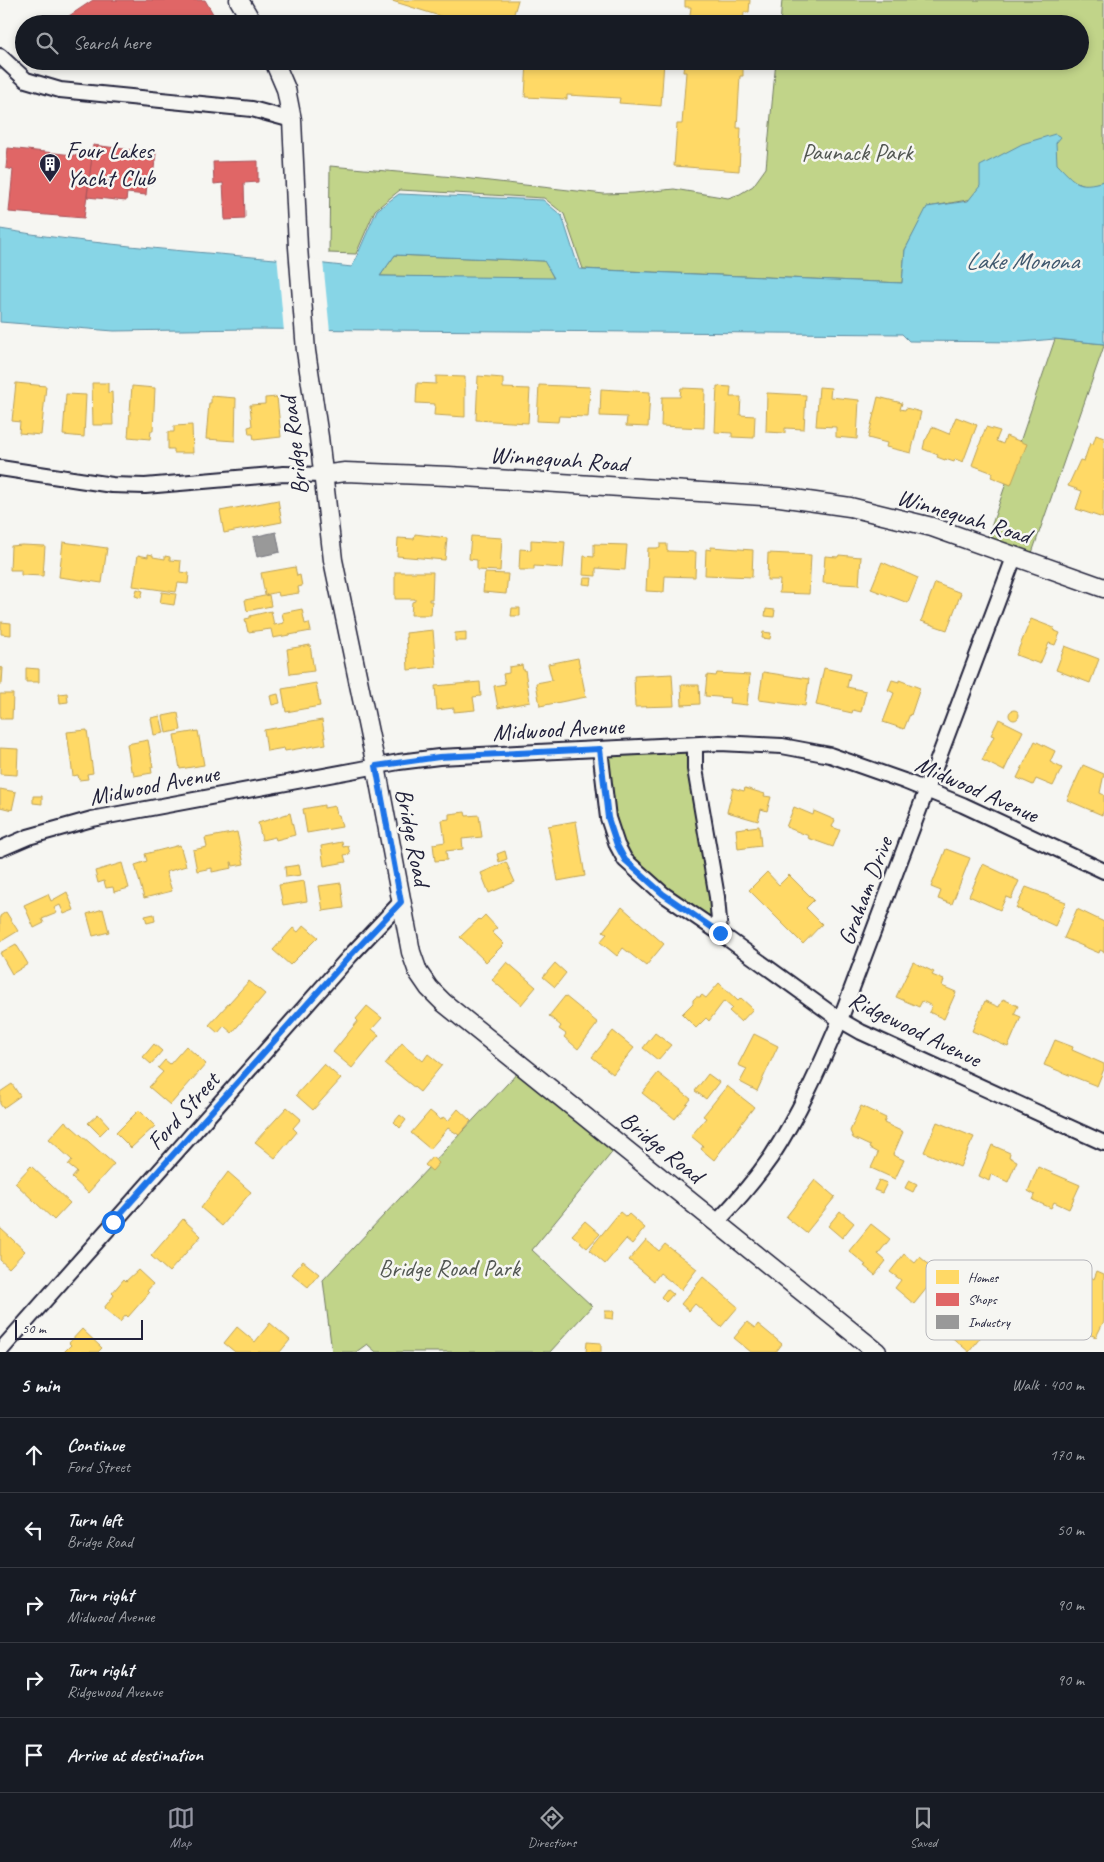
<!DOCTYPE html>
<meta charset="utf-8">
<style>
body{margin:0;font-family:Caveat,sans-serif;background:#20242c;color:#f1f3f6}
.scale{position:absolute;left:15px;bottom:12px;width:128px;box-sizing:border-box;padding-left:5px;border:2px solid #22223b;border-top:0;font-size:14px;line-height:18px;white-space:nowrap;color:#22223b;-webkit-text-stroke:4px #f6f6f2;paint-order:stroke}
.stop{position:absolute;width:15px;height:15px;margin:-11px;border:4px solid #1a73e8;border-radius:50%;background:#fff}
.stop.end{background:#1a73e8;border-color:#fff;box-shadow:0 1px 5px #0008}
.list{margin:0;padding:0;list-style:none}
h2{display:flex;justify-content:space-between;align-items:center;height:65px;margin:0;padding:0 20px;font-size:21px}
h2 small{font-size:16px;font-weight:400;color:#9ea1a6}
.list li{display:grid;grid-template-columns:32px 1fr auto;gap:15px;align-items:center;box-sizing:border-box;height:75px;padding:0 20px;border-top:1px solid #363941}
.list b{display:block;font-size:19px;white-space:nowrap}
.list p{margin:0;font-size:16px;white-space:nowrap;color:#9ea1a6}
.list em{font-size:16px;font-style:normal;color:#9ea1a6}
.icon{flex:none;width:28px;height:28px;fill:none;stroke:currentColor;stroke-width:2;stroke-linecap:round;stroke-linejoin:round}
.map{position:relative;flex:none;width:1104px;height:1352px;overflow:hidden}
.search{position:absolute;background:#171b24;box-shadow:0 2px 8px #0003;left:15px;right:15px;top:15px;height:55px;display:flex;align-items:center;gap:12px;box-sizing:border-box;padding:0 18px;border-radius:28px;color:#9ea1a6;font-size:19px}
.sheet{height:440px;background:#171b24}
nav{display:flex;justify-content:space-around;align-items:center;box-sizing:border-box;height:70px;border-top:1px solid #363941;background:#171b24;font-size:14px;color:#9ea1a6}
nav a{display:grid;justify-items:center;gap:2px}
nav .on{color:#9495a2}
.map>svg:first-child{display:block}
</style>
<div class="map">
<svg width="1104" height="1352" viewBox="0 0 1104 1352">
<rect width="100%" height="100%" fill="#f6f6f2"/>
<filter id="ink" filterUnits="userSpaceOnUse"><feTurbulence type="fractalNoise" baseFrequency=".02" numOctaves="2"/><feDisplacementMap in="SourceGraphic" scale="10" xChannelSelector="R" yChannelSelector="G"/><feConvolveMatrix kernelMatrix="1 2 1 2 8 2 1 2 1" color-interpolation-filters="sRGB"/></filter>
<g filter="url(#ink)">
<g fill="#c1d489" stroke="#727b62">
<path d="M782,0H1104V181L1088,186L1074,181L928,207L905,250L902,283L583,269L564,214L544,198L400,190L375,210L356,254L329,253L330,166L454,177L604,194L634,193L674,189L728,198L740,194L753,186L766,168L776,61H1080V24H780Z"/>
<path d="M395,255L545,261L554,279L380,276Z"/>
<path d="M1055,339L1104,344V346L1032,553L985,545Z"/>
<path d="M695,745L720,933L683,908L617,845L600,749Z"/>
<path d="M523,1067L619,1144L532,1250L592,1306L550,1352H376L367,1344L356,1352H332L323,1280Z"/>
</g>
<path fill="#87d5e6" stroke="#5f8da2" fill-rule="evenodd" d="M1055,134L1061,137L1056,143L1057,164C1075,182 1077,189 1104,181V344L1055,339L1021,342L909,341L902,334L251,329L114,331L0,322V229C115,249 235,253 352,267L377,210L399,194L543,200L562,216L579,269L902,283L905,250L927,207L968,201L980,186V166L1022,144ZM395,255L544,261L554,278L380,276Z"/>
<path fill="#f6f6f2" d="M277,255L323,261L330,332H284Z"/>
<g fill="#ffd966" stroke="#bda259">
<path d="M389,0H518L511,24H465Z"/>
<path d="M685,0H750L749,12H744L743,24H689L691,7H685Z"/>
<path d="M527,61H664L661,106L619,103L620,98L567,95V99L525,97Z"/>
<path d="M684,61H741V63H743V76H740L737,128H741L739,171L674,166L677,124H682L686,72H683Z"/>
<path d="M436,376L465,377V417L434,415L435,404L416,403L417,383L436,384Z"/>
<path d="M478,376L503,378V388L530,389L528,423L476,420Z"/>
<path d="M16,383L46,386L41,435L19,433L20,422L12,421Z"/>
<path d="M92,383H108V393L112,392L113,425H93Z"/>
<path d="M539,385L590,387L588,417L559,416L558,422L537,421Z"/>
<path d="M132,386L155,388L153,431H151L150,439L128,437Z"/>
<path d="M717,386L731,387L730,397H741L740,415L755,416L754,438L732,437V433L715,432Z"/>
<path d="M819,387L831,388L830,397L859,400L857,439L836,437V427L816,426Z"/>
<path d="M681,388L705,389L704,428L661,426L662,397H680Z"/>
<path d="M601,389L650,392L648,427L626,426L627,417L600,416Z"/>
<path d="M767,393L806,395L804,429L785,428V433L766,432Z"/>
<path d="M66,394L86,395L84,437L63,435Z"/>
<path d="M211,396L236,398L235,441L206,439L209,403H211Z"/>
<path d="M277,397L281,437L254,440L253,434H249L248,427L252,426L250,405L265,404V398Z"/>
<path d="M878,397L902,403L900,409L905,410L906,408L921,412L911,453L886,447L887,443L868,438Z"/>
<path d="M956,417L977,425L963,462L955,459L954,462L945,459V460L937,457L938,455L923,449L925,440L927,438L932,427L949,434Z"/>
<path d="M192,425L193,453H174V449H168V432H174V426Z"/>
<path d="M986,427L1000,431L996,441L1003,444L1006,436L1027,444L1011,485L991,477L993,473L972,465Z"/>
<path d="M1096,435L1104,438L1103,518L1076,509L1082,491L1068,486L1080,460L1084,461L1090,443L1093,444Z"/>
<path d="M278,500L282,522L224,533L220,511Z"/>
<path d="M415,534L447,538L445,560L397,556L398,538L414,539Z"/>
<path d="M471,536L502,538L500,571L477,570V560L469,559Z"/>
<path d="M531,540L565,542L563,568L534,566V570H519L520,549L531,550Z"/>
<path d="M63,542L107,548L102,583L59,577Z"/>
<path d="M594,544L627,545L625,570L596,568V576L583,575L584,556L594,557Z"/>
<path d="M660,544H667V551L696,552L695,577L665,576L664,592L646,591L648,548H660Z"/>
<path d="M22,545L45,546L43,576L21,575V570H10L11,546Z"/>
<path d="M711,547L753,550L752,577L705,575L706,549L711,550Z"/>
<path d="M768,553L811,555L809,594L779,593L780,580H767Z"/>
<path d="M148,554L153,555V557L165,559V556L170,557V560L181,561L180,572L189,573L188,584L178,583L176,592L133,586L138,555L148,557Z"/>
<path d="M839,555L861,557L859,585L823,583L825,556L838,557Z"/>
<path d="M882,562L918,578L908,603L871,589Z"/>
<path d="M295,567L297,576L300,575L302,586L298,587L299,593L279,596L278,592L265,595L261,573Z"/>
<path d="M395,572H433L432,599H429V601H432L431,615H411L412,602L415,601V599H395Z"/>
<path d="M485,573L508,574L506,594L483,592Z"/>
<path d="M584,578H592L591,585L583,584Z"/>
<path d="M935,583L961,593L947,630L921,621Z"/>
<path d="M137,589L143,591L141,598L135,596Z"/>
<path d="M162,592L176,594L174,605L160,603Z"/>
<path d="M269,595L271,606L247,611L245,600Z"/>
<path d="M512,608H520V616H511Z"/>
<path d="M302,609L305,624L309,623L311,631L273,638L271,629L248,632L245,619L250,618V616L271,611L274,625L284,623L282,613Z"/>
<path d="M766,609L775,610L774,617L765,616Z"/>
<path d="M1031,619L1054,628L1053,630L1060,633L1055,645L1049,643L1040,664L1016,655Z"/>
<path d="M1,622L11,623V635L1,634Z"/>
<path d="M433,630L436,667L408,670L406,633Z"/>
<path d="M466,632V641H455V633Z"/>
<path d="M763,632L771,633L770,639L762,638Z"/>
<path d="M310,645L314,671L290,674L287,649Z"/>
<path d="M1065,646L1099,659L1090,683L1056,670Z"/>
<path d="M578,658L586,697L540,706L536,683L552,680L548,664Z"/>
<path d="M522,665L523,670H525L530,702L498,708L494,686L505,684L503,674L509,673V667Z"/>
<path d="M0,667L3,668L2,684H0Z"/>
<path d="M26,668L39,669V682H26Z"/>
<path d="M824,668L850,674L847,687L866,691L861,712L853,710L852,713L816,705Z"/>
<path d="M763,672L809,679L805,706L759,700Z"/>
<path d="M717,673L750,675L747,705L729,703L730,698L705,696L707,675L716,676Z"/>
<path d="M672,674L674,706L635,707L634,676Z"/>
<path d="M892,680L899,682V680L920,688L911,715L910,714L904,729L883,722L894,693L888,690Z"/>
<path d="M480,682L481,696L473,697L475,710L454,712V708L437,710L435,686Z"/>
<path d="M316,683L320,706L286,712L282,689Z"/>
<path d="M681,685H699L700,704L682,705Z"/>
<path d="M67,693L68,702L60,703L59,694Z"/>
<path d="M0,694H13L12,719H0Z"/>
<path d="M278,694L280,703L272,705L270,696Z"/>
<circle cx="1014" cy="715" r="5"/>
<path d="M178,713L181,730L166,733L163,716Z"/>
<path d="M160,716L164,733L154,735L151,718Z"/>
<path d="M999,719L1023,731L1004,771L982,760L994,736L991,735Z"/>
<path d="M322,720L326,744L285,751L284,748L267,751L264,730Z"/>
<path d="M87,730L93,773L87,774L88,779L79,780L78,775L73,776L67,732Z"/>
<path d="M198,731L204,765L180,769L174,735Z"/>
<path d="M148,740L153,767H151L152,773L134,776L133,770H131L127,744Z"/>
<path d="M1035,741L1055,751L1050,762L1062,768L1053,786L1036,779L1033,785L1017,778Z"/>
<path d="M0,748L18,749L17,775L0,774Z"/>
<path d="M1083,765L1104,774L1100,793L1104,795V810L1102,815L1067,800Z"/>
<path d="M733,788L744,791L745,788L765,794L764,796L771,797L767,811L761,809L758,821L727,812Z"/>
<path d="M0,789L16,792L12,810L0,807Z"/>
<path d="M33,796H42V804L33,803Z"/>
<path d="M324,805V808L335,806L337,815H339L342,827L307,833L303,809Z"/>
<path d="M794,807L813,815L814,811L835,820L832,827L840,830L833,847L808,838L809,836L786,827Z"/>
<path d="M465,812L466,816L479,815L482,837L462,839L463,849L446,851L447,860L435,861L433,844L445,842L442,820L449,819V814Z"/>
<path d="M290,813L295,835L276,840L275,837L262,840L258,823Z"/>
<path d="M576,821L585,876L558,881L548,826Z"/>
<path d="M759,826L761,846L738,849L736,829Z"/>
<path d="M237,832L244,864L233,866L232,862H231L232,868L212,872V868L197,871L193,850L207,847L205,838Z"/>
<path d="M342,842L343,847L348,846L350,854L344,855L346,862L324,866L321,846Z"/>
<path d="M180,845L186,866L166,872L172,891L144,898L135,865L147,861L145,854Z"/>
<path d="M946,849L970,858L952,904L938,899L941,891L931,887Z"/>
<path d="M505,851L507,859L499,862L497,854Z"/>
<path d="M506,862L515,882L489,893L481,873Z"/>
<path d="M122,863L129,888L114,892L113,887L106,888L104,881L98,883L95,871Z"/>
<path d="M983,864L1019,881L1011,899L1006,897L1000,910L969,896Z"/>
<path d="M299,865L301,875L286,877L285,867Z"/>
<path d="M767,872L779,885L789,875L814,900L806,908L822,924L803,944L749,890Z"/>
<path d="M304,881L307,901L283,905L279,885Z"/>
<path d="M341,883L344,908L323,911L319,886Z"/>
<path d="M1026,887L1066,902L1055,926L1016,908Z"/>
<path d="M67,892L74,910L64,914L60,905L54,908L57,913L42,919L44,923L34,928L24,905L48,894L51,901Z"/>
<path d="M622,907L664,944L646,966L623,948L617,956L600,942L607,934L603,931Z"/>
<path d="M103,909L109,932L93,936L87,914Z"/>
<path d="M1077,909L1104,922V952L1100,950L1099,953L1064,938Z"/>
<path d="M6,912L18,931L0,942V916Z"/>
<path d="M154,914L155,921L147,923L145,916Z"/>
<path d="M485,915L497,928L492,932L504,944L486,962L460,937L479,919L480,920Z"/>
<path d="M304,925L318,937L290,965L273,950L293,928L298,932Z"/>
<path d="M16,944L28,964L12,974L0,953Z"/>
<path d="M507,962L536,987L521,1005L492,980Z"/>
<path d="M913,962L934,972L932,975L944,980L942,986L956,992L944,1019L929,1012L932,1006L922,1001L919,1007L896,997Z"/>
<path d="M555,963L566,973L555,987L543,977Z"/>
<path d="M249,981L265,994L232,1033L224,1026L218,1033L209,1025Z"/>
<path d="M719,983L738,1001L741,998L753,1009L741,1022L729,1011L732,1008L724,1001L709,1021L706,1018L696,1028L682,1014L693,1003V1000L696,997H700L702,995L706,998Z"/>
<path d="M565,996L598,1023L578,1049L564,1037L566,1034L559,1029L561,1026L549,1016Z"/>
<path d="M1003,999L1018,1006L1014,1014L1021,1017L1008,1047L972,1031L985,1001L999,1007Z"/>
<path d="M367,1006L382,1018L372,1029L379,1035L352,1068L333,1052L358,1021L356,1019Z"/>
<path d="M613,1031L634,1048L613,1074L592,1057Z"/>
<path d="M655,1033L671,1045L658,1060L643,1048Z"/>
<path d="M754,1034L778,1046L757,1091L740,1082L747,1069L738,1065Z"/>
<path d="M1055,1040L1073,1047L1072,1050L1104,1064V1069L1097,1086L1044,1065Z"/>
<path d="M402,1043L423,1061L428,1054L442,1065L420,1092L385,1064Z"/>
<path d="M154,1044L162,1051L151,1064L143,1057Z"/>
<path d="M186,1046L206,1064L170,1105L149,1087L163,1072L158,1068L165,1060L170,1064Z"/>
<path d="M324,1064L341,1079L313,1110L296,1095Z"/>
<path d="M658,1073L691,1099L675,1119L642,1093Z"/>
<path d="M708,1074L719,1082L706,1099L695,1091Z"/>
<path d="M12,1084L20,1096L3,1108L0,1104V1092Z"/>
<path d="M727,1086L754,1107L714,1160L701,1149L703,1146L691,1136L706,1118L703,1116Z"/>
<path d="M861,1106L886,1118L884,1123L903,1132L893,1155L904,1160L895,1179L871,1168L878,1153L869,1148L870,1146L853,1138L850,1131Z"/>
<path d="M287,1107L301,1119L293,1128L297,1132L275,1158L255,1142Z"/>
<path d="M458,1109L471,1121L459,1135L448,1128L430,1149L411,1133L430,1111L441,1120L443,1117L448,1121Z"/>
<path d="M139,1110L155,1126L131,1148L116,1133Z"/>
<path d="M98,1114L109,1126L100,1135L88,1123Z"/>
<path d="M400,1115L406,1120L400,1128L394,1122Z"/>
<path d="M65,1121L114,1164L88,1193L72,1178L77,1172L68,1165L72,1160L49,1139Z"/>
<path d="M937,1122L974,1137L960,1167L924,1152Z"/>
<path d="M992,1145L1010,1153L1009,1157L1017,1161L1008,1182L991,1174L989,1181L979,1176Z"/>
<path d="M432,1157L439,1163L432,1171L425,1165Z"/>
<path d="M31,1166L70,1203L54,1220L15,1183Z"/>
<path d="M1038,1167L1080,1185L1069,1209L1054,1202L1051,1208L1033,1200L1035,1195L1028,1191Z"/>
<path d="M228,1172L251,1192L222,1226L201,1208Z"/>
<path d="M815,1180L835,1197L806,1233L786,1217Z"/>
<path d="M879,1180L887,1183L882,1193L874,1190Z"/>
<path d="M909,1180L917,1184L913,1192L905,1188Z"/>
<path d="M840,1211L854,1223L842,1238L828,1226Z"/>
<path d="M620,1212L626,1217L629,1214L645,1228L632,1244L626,1239L605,1264L589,1250Z"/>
<path d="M183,1219L201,1236L169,1272L151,1256Z"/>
<path d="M585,1221L600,1234L587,1248L572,1235Z"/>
<path d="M871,1224L890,1239L878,1254L886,1261L875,1275L864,1266L866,1265L849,1251Z"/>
<path d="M0,1228L25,1251L9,1268L0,1260Z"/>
<path d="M646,1240L659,1251L665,1244L697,1269L681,1290L660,1273L654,1281L629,1260Z"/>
<path d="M904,1254L915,1263L920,1257L939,1273L914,1304L895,1288L901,1280L890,1272Z"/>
<path d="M303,1261L319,1274L308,1287L292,1274Z"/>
<path d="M138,1270L153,1284L147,1291L149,1293L128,1317L126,1315L120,1322L104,1308L114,1295L112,1293L124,1279L126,1281Z"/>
<path d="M1097,1271L1104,1274V1321L1096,1337L1081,1331L1084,1324L1081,1322L1086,1310L1080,1308L1089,1289L1086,1287L1091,1277L1094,1279Z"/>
<path d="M703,1277L738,1307L721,1327L695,1304L689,1311L681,1304Z"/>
<path d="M667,1289L673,1294L666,1302L661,1297Z"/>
<path d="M947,1308L973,1327L971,1330L980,1338L969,1352L948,1334L946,1336L933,1325Z"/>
<path d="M605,1311H614L613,1319L605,1318Z"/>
<path d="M747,1322L755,1328L758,1324L782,1344L776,1352H751L734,1338Z"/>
<path d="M270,1323L290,1340L280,1352H235L224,1343L237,1327L255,1342Z"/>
<path d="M82,1329L102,1348L98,1352H64L71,1345L69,1343Z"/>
<path d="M587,1342L601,1343V1352H586Z"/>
</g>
<g fill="#e06666" stroke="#a75259">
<path d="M93,0H205L216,19L210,24H57Z"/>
<path d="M93,145L156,153L152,184H147L146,195L127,193L126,201L87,197Z"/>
<path d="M8,148L92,157L84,218L9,212L13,170L6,168Z"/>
<path d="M258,161V182L244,183L245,219L225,220L223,183L214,184L213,162Z"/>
</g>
<path fill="#999" stroke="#75757d" d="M276,532L280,552L257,557L253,537Z"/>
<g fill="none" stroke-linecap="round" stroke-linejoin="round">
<g stroke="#22223b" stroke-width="18">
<g id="minor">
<path d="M0,56L26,80L60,90L252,109L292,120"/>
<path d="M0,468L112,485L145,486L284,474L322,475"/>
<path d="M695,745V769L717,897L720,933L840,1020L861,1032L1104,1143"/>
<path d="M600,749L608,818L617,845L625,860L663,894L720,933"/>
<path d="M0,849L28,837L92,819L399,762L439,757L720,743L782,746L830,755L904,781L963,805L1104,871"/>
<path d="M717,1222C736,1202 755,1180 771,1157C799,1114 820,1067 840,1020L1015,555"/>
<path d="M0,1351L350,956L401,902"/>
</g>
</g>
<g stroke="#22223b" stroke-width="21">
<g id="tertiary">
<path d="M239,0L253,24"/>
<path d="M274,61L286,89L292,120L298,247L306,351L319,437L333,560L376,766L411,952L418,972L429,988L444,1003L877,1352"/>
<path d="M322,475L345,472L449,476L780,497L850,507L932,527L1104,588"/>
</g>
</g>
<use href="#minor" stroke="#f6f6f2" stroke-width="14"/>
<use href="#tertiary" stroke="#f6f6f2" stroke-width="18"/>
</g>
</g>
<g fill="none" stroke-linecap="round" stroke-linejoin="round" filter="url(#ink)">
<path stroke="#1a73e8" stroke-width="6" d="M113,1222L350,956L401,902L376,766L439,757L600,749L608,818L617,845L625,860L663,894L720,933"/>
</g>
<defs>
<g id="building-pin" transform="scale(1.125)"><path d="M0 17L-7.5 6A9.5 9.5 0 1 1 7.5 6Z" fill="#22223b" stroke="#f6f6f2"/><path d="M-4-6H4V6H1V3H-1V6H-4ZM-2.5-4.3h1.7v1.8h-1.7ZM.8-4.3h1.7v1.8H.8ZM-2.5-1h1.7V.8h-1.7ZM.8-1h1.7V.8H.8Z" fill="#fff"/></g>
</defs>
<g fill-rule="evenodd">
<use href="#building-pin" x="50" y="164"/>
</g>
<g text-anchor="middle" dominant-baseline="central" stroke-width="5" stroke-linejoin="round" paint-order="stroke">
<g font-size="24" fill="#22223b" stroke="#f6f6f2" text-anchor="start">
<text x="66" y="150">Four Lakes<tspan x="66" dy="28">Yacht Club</tspan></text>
</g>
<g font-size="24" fill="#525752" stroke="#f6f6f2">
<text x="857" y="152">Paunack Park</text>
<text x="449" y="1268">Bridge Road Park</text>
</g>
<g font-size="24" fill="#22223b" stroke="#f6f6f2">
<text transform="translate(294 446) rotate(-97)">Bridge Road</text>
<text transform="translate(559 459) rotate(4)">Winnequah Road</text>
<text transform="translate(964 516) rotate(17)">Winnequah Road</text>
<text transform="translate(558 729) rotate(-3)">Midwood Avenue</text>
<text transform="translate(154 785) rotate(-11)">Midwood Avenue</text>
<text transform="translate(977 789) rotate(24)">Midwood Avenue</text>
<text transform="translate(413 837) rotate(79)">Bridge Road</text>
<text transform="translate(865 891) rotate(-69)">Graham Drive</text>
<text transform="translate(915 1029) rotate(26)">Ridgewood Avenue</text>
<text transform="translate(183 1111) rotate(-48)">Ford Street</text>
<text transform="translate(662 1147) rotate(39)">Bridge Road</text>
</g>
<g font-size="25" font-style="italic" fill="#40586e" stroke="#f6f6f2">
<text x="1022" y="261">Lake Monona</text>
</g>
</g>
<rect x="926" y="1260" width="166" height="80" rx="8" fill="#f6f6f2" stroke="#b6b6bb" stroke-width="1"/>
<rect x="936" y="1270" width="23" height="14" fill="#ffd966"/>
<rect x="936" y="1293" width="23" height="13" fill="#e06666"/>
<rect x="936" y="1315" width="23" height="14" fill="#999"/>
<g font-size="14" fill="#22223b">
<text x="968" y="1282">Homes</text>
<text x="968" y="1304">Shops</text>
<text x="968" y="1327">Industry</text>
</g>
</svg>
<div class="scale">50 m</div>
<div class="stop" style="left:113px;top:1222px"></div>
<div class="stop end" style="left:720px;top:933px"></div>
<div class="search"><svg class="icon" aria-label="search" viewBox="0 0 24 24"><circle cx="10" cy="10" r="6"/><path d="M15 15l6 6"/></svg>Search here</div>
</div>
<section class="sheet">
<h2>5 min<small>Walk · 400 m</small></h2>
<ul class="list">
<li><svg class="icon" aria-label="ahead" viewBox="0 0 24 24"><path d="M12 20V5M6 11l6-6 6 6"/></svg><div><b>Continue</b><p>Ford Street</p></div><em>170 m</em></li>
<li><svg class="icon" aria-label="left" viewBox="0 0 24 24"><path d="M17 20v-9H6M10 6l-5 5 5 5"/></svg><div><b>Turn left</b><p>Bridge Road</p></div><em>50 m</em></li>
<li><svg class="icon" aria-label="right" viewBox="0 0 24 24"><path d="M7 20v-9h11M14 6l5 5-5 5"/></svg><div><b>Turn right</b><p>Midwood Avenue</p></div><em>90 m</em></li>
<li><svg class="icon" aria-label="right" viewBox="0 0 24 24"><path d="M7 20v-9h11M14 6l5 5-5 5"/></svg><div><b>Turn right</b><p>Ridgewood Avenue</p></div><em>90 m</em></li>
<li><svg class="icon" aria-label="arrive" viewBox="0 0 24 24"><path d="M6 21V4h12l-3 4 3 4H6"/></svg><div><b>Arrive at destination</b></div></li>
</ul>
</section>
<nav>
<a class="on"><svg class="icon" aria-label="map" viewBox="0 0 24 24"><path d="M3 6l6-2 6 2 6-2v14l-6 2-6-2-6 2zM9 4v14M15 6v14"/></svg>Map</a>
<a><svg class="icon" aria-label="directions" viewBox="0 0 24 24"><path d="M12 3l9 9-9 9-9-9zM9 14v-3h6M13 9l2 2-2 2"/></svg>Directions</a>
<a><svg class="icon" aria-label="saved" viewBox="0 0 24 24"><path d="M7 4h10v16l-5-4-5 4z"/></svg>Saved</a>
</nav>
